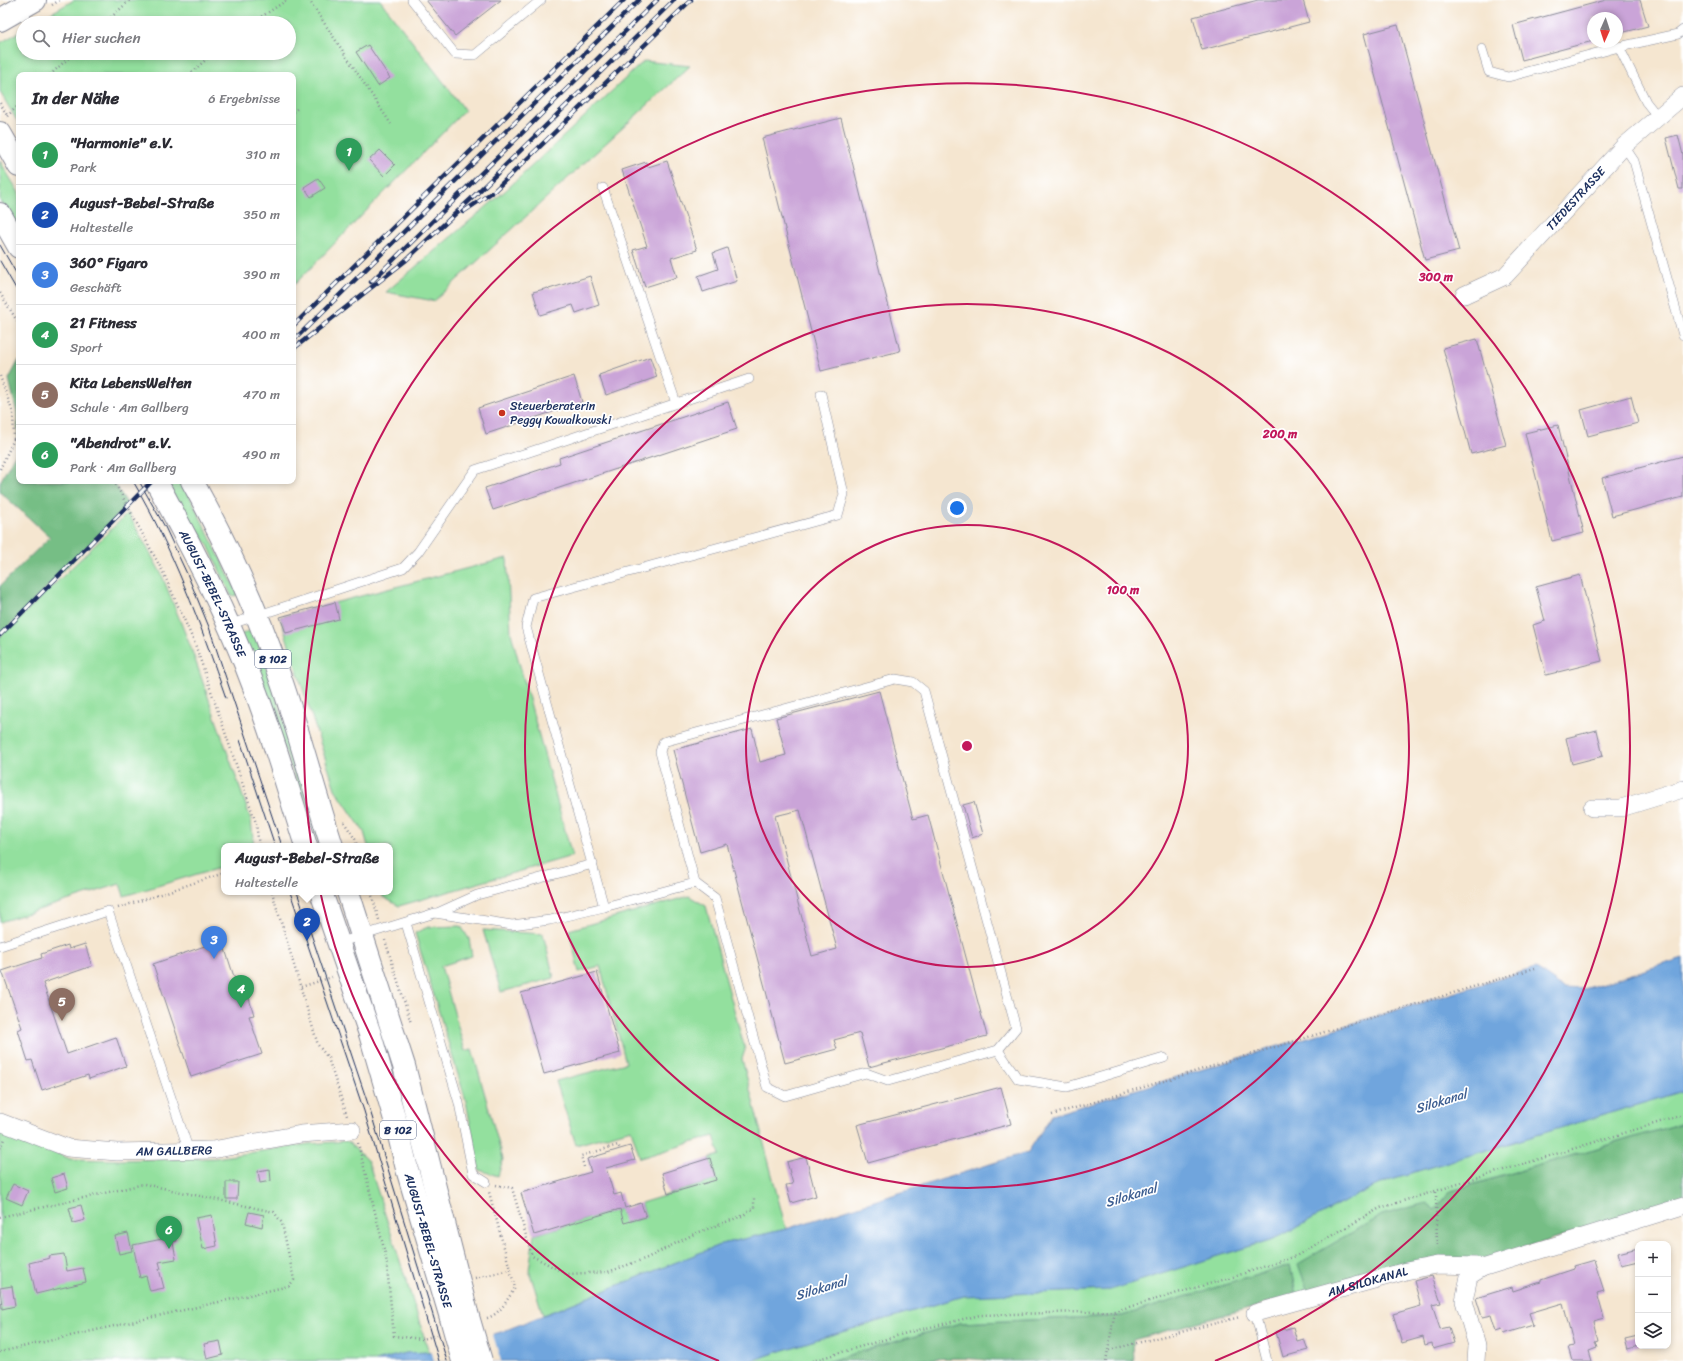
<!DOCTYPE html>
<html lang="de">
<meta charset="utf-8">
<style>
body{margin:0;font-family:Sriracha,sans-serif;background:#f7f7f7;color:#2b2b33}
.controls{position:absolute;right:12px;bottom:12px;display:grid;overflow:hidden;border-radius:8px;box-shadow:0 2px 6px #0003}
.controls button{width:36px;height:36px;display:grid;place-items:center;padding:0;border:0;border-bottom:1px solid #e1e1e2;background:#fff;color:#2b2b33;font:20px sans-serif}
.compass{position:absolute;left:1587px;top:12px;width:36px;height:36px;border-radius:50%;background:#fff;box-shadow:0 2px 6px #0003;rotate:183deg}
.you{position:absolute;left:957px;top:508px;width:14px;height:14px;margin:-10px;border:3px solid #fff;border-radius:50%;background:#1a73e8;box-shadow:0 0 0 6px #1a73e833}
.badge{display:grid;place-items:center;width:26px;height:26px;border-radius:50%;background:#2563eb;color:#fff;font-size:13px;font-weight:700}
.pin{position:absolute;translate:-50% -33px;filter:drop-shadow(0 1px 2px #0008)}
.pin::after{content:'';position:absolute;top:21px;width:14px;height:12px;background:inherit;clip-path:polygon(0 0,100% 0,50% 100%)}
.popup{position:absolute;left:221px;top:843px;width:172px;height:52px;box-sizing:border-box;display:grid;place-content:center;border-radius:8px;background:#fff;filter:drop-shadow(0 1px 3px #0005);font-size:13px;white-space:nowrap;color:#7c7c81}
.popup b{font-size:15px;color:#2b2b33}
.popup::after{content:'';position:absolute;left:50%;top:100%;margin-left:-8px;border:8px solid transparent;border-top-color:#fff}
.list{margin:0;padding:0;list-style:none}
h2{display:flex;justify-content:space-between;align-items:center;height:52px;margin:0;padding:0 16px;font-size:17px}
h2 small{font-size:13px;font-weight:400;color:#7c7c81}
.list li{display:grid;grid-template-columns:26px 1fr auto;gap:12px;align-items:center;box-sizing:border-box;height:60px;padding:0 16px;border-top:1px solid #e1e1e2}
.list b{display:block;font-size:15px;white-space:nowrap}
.list p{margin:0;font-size:13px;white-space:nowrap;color:#7c7c81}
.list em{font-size:13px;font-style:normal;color:#7c7c81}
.icon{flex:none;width:22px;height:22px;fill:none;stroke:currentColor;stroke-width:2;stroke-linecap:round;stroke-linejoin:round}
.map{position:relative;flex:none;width:1683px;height:1361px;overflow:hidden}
.search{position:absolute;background:#fff;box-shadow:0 2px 6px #0003;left:16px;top:16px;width:280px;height:44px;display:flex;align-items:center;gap:10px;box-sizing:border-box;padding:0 14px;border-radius:22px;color:#7c7c81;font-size:15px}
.panel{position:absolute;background:#fff;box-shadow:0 2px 6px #0003;left:16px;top:72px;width:280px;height:412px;border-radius:8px}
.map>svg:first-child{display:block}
</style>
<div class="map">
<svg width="1683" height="1361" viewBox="0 0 1683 1361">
<rect width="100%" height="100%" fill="#fff"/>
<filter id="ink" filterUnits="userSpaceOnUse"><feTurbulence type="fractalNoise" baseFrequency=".025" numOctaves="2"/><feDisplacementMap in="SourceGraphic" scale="8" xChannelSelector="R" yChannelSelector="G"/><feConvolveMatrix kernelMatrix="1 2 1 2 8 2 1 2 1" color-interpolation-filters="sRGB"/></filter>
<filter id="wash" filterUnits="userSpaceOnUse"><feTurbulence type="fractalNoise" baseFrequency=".012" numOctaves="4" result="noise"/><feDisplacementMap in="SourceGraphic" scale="16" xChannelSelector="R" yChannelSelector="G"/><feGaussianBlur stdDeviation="0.9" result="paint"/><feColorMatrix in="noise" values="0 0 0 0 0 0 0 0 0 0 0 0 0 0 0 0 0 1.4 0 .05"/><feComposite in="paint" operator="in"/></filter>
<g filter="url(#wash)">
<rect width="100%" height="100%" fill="#f5e6d0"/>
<g fill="#93e09e" stroke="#57887e">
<path d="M74,0H380L465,110L293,286V75H19V124L0,92V43L23,30V53H289V23H34Z"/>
<path d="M644,61L690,66L434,301L386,292L505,191Z"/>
<path d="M0,161L19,193V233L0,201Z"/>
<path d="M165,481H182L238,594L235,596L231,595L208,545L180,506Z"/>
<path d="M128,513L161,573L191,648L251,820L254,846H224V866L124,896L120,884L0,922V637Z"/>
<path d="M507,558L511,633L572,856L399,906L383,897L381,892H390V846H368L364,832L335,789L280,617Z"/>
<path d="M254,629L324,846H320L305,803L240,635Z"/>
<path d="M689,896L706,906L745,1050L742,1059L786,1229L722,1244L543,1315L529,1270L534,1235L620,1209L625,1223L646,1217L641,1203L716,1180L710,1158L720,1155L714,1136L640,1158L631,1129L576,1145L556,1081L626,1063L600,966L579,972L569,930Z"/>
<path d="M461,926L469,939L472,956L441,966L465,1051L472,1049L503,1159L498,1176L479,1170L466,1101L415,933L428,927Z"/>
<path d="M483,930L543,934L554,978L501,992Z"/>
<path d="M1683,1091V1123L1451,1191L1435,1210L1308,1292L1296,1295L1290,1265L1122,1316L960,1323L829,1361H750L818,1339L964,1296L1110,1290L1273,1239C1314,1221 1350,1196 1391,1179Z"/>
<path d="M0,1128L70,1159L121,1160L215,1158L308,1144L347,1141L368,1161L429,1352L406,1353L375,1361H0Z"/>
</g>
<g fill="#76be85" stroke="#487672">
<path d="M19,360V481H113L128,505L0,635V586L50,537L0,492V482L18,449L17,413L9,379Z"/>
<path d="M1683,1123V1199L1486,1260L1308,1292L1298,1264L1382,1215L1426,1203L1435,1210L1451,1191Z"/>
<path d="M1290,1265L1296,1295L1133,1340L1134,1361H993C962,1356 931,1359 900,1361C877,1361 853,1361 829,1361L960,1323L1122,1316Z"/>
</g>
<path fill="#6fa5dd" stroke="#456a9e" d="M1683,958V1091L1391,1179C1350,1196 1314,1221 1273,1239L1110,1290L964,1296L818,1339L750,1361H375L406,1353L429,1352L501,1332L722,1244L786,1229L1028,1152L1052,1115L1535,968L1563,988L1584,989Z"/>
<path fill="#f5e6d0" d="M492,1332L501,1361H434L431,1349Z"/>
<g id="blocks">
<g fill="#caa4d8" fill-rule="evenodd">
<path d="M426,0H501L455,36Z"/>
<path d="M1258,0H1303L1309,22L1202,50L1193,17Z"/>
<path d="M1606,0H1640L1648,26L1617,34V18H1593V41L1522,60L1513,25Z"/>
<path d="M1398,25L1459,251L1425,260L1364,34Z"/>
<path d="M368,45L390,78L378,86L356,52Z"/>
<path d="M841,118L900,351L821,371L762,138Z"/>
<path d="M1678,135L1683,155V189H1679L1666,138Z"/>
<path d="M380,150L395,165L384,176L369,160Z"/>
<path d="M667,161L697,250L671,258L677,277L645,287L633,250L647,246L622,170L646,162L648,167Z"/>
<path d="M318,178L325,188L311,197L304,187Z"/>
<path d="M727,248L737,281L703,292L698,276L718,269L713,253Z"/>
<path d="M590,276L599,305L576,313L573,305L540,315L533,292L548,288L549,289Z"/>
<path d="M1477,339L1506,445L1471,454L1443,348Z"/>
<path d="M650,357L657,377L606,395L599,375Z"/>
<path d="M574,376L582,402L486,434L478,408Z"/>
<path d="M1631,396L1638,423L1588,436L1581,410Z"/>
<path d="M728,402L737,429L493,510L485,488L560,463L559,458Z"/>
<path d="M1558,425L1584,533L1552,541L1525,433Z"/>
<path d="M1683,456V497L1612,516L1602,478Z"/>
<path d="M1580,575L1602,661L1546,675L1533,625L1545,621L1536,587Z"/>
<path d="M335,602L339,619L286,633L280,617Z"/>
<path d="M879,691L913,819L928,815L987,1036L869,1067L860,1033L834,1040L837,1049L785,1063L727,844L700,852L673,750L752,729L760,762L786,755L776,718ZM800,810L837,949L812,956L775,816Z"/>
<path d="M1597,730L1603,756L1572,764L1566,738Z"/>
<path d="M974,802L983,834L972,838L963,805Z"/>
<path d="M222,940L241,998L248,995L254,1015L249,1016L262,1054L191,1077L153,964Z"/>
<path d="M85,944L92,966L43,983L67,1054L116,1037L126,1066L89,1079L88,1075L42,1090L32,1060L28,1061L18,1030L22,1028L2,971L42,958L41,954L68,945L69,949Z"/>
<path d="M597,972L620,1053L544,1074L521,993Z"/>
<path d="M1001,1087L1011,1124L868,1163L857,1125Z"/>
<path d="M630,1146L635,1160L606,1168L614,1195L621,1193L625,1208L641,1203L646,1217L624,1223L620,1209L534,1235L521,1193L591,1172L587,1159Z"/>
<path d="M806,1157L816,1196L791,1203L786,1185L793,1184L787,1162Z"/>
<path d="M710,1158L716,1180L668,1194L662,1173Z"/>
<path d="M270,1169L271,1181L260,1183L258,1171Z"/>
<path d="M64,1174L68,1188L55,1192L51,1178Z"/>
<path d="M226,1182H238L237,1199H226Z"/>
<path d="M13,1184L28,1191L22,1205L6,1198Z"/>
<path d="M81,1205L85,1220L73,1223L69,1208Z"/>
<path d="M249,1212L264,1215L262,1227L246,1223Z"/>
<path d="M212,1215L217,1246L203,1249L196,1218Z"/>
<path d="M174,1228L177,1241L173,1242L176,1259L159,1262L161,1269H159L164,1288L150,1291L146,1276L140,1278L133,1245L162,1239L160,1231Z"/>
<path d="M128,1233L132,1251L119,1254L115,1236Z"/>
<path d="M1638,1248V1261L1621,1265L1618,1253Z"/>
<path d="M64,1254L67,1271L83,1268L86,1282L36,1294L29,1263L50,1258L49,1256Z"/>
<path d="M1594,1260L1604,1291L1597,1293L1604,1318L1593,1321L1598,1341L1595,1342L1597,1348L1589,1351L1592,1361H1572L1568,1347L1574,1346L1563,1303L1529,1313L1533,1325L1504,1334L1502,1329L1496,1331L1491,1315L1482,1317L1476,1298L1512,1287L1513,1291L1541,1282V1280L1574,1269L1573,1266Z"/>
<path d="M1432,1276L1441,1303L1432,1305L1440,1329L1449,1327L1454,1343L1433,1349L1432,1343L1425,1345L1423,1337L1402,1343L1393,1314L1421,1306L1414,1281Z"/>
<path d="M12,1286L15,1306L2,1309L0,1288Z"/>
<path d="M1293,1327L1297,1341L1304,1339L1308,1350L1283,1357L1276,1332Z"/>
<path d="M1638,1336V1347L1628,1350L1625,1339Z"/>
<path d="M220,1341L223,1355L207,1359L204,1344Z"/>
</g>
</g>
</g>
<g filter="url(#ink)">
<use href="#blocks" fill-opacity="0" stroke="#888a97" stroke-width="1"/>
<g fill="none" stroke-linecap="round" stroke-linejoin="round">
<g stroke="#888a97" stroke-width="10">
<g id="service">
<path d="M412,0L455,54L475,55L541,0"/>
<path d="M1619,47L1646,102L1658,117"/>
<path d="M1482,49L1489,72L1508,77L1619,47L1678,34L1683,30"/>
<path d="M1624,146L1634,161L1683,335"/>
<path d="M603,188L676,403"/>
<path d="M228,625L403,568L418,552L475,470L749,379"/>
<path d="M604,907L695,883L715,898L767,1087L785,1096L866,1073L888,1081L998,1050L1016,1028L924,691L913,682L895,679L663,742L660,752L695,883"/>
<path d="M437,913L477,895L593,864"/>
<path d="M406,923L459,1103L473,1174L486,1182"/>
<path d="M338,943L435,913L512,925L550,920L604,907L526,627L533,598L838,515L844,494L821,394"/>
<path d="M0,946L108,911L189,1151"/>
<path d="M998,1050L1018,1079L1067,1087L1164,1058"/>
<path d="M1255,1313L1267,1361"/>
</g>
</g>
<g stroke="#888a97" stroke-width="18">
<g id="minor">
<path id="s1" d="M1464,295L1505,276L1624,146L1683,96"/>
<path d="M1592,808H1621L1683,789"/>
<path id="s2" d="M0,1122L68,1148L117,1152L212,1150L301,1134L352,1130"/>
<path id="s3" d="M1255,1313L1406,1271L1437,1265L1479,1266L1482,1268"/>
<path d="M1476,1361L1477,1346L1464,1301L1469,1276L1482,1268L1683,1206"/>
</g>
</g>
<g stroke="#888a97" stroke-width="24">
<g id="primary">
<path d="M0,20L35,0"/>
<path d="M0,133L19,166"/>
<path d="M0,214L19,247"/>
<path id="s4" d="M156,481C192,548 228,616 254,687C274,739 289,793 306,846"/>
<path d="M192,481C227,544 258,612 281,680C300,735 314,791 332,846"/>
<path id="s5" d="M321,892L370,1034L396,1123L407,1169L451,1318"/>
<path d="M348,892L404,1066L467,1313"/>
</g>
</g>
<g stroke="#888a97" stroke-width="2.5" stroke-dasharray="1 3" stroke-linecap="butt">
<path d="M309,0L391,124"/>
<path d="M52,5L60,0"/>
<path d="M105,23L130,0"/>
<path d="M247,23L258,19L287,0"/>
<path d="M50,75L74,53"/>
<path d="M189,75L213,53"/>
<path d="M0,103L8,117"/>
<path d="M293,112L298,108"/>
<path d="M7,116L19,105"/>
<path d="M0,293L19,324"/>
<path d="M0,376L13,413L14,439H19"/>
<path d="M0,469L14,439"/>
<path d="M114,481L163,572L195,644L256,823L259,846"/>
<path d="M344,822L355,839L357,846"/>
<path d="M272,892L318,1045L328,1058L347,1116"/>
<path d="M371,892L379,920"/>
<path d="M118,908L224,873"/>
<path d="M385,940L411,1023"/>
<path d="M301,987L332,977"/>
<path d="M1052,1115L1535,968"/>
<path d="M358,1143L386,1257L394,1336L423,1339L437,1335"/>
<path d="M0,1148L4,1139"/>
<path d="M584,1167L581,1156L618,1145L620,1149"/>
<path d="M496,1185L512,1188L532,1256L567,1274L608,1272L647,1258L694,1234L742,1216L754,1208V1196"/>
<path d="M1436,1192L1437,1251"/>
<path d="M0,1217L144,1184L274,1212L282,1223L294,1280L289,1286L0,1352"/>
<path d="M475,1278L510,1270"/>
<path d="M487,1318C501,1314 507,1299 515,1288L489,1192"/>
<path d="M1109,1350L1240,1317"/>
<path d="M812,1361L910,1332L980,1315L1115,1311L1233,1277L1296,1256L1380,1208L1683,1115"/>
<path d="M1106,1361L1115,1311"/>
</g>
<use href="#service" stroke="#fff" stroke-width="9"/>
<use href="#minor" stroke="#fff" stroke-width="17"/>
<use href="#primary" stroke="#fff" stroke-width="22"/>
<g stroke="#1b2f5e" stroke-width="1">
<path d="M0,245L19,278"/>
<path d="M0,261L19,294"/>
<path d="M133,481C173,549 200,623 226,698"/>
<path d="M139,481L165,527L188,576L209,627L282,846"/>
<path d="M240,740L275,846"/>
<path d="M290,892L364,1111L439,1361"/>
<path d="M297,892L369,1107L447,1361"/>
</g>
<g stroke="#1b2f5e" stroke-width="4.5">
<g id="rail">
<path d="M463,212L494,191L691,0"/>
<path d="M371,282L657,0"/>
<path d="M293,326L624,0"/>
<path d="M293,341L639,0"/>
<path d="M293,349L405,261L471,199L674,0"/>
<path d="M0,635L152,481"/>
</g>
</g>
<use href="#rail" stroke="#fff" stroke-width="3" stroke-dasharray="9" stroke-linecap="butt"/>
<g stroke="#888a97" stroke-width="24" stroke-linecap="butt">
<g id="primary-bridge">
<path d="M467,1313L481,1361"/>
<path d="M451,1318L463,1361"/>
</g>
</g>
<use href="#primary-bridge" stroke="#fff" stroke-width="22"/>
</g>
</g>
<g fill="none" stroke="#c2185b" stroke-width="2">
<circle cx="967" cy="746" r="221"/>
<circle cx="967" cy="746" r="442"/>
<path d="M719 1361A663 663 0 1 1 1215 1361"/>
</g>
<circle fill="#c8321e" stroke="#fff" stroke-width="1.5" cx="502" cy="413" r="4"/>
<g text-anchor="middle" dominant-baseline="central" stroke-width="3.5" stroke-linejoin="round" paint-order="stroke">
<g fill="#fff" stroke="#5f6d8e" stroke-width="1">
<rect x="255" y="650" width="36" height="18" rx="3"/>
<rect x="380" y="1121" width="36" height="18" rx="3"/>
</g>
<g font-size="11" font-weight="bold" fill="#1b2f5e">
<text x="273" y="659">B 102</text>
<text x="398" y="1130">B 102</text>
</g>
<g font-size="12" fill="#1b2f5e" stroke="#fff">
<text stroke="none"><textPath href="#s1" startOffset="150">TIEDESTRASSE</textPath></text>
<text stroke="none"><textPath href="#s4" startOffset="126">AUGUST-BEBEL-STRASSE</textPath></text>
<text stroke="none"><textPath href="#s2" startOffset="179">AM GALLBERG</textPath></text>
<text stroke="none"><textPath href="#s5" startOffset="365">AUGUST-BEBEL-STRASSE</textPath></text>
<text stroke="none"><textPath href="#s3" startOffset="117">AM SILOKANAL</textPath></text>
</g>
<g font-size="12" fill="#1b2f5e" stroke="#fff" text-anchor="start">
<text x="510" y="406">Steuerberaterin<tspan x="510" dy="14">Peggy Kowalkowski</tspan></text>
</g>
<g font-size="13" font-style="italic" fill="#3d5e91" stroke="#fff">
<text transform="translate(1441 1101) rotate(-17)">Silokanal</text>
<text transform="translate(1131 1195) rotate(-17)">Silokanal</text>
<text transform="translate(821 1288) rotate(-17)">Silokanal</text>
</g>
</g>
<circle cx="967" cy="746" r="6" fill="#c2185b" stroke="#fff" stroke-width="2"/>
<g font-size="12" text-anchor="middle" font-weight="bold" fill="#c2185b" stroke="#fff" stroke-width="3.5" stroke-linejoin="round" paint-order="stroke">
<text x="1436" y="281">300 m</text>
<text x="1280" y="438">200 m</text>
<text x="1123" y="594">100 m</text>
</g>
</svg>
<div class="controls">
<button>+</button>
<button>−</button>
<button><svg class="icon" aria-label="layers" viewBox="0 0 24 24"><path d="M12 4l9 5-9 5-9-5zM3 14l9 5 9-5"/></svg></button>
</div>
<svg class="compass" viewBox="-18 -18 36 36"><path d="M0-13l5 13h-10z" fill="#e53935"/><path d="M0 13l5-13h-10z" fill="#7c7c81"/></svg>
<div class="you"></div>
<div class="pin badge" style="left:349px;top:171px;background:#2e9e5b">1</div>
<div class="pin badge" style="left:307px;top:941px;background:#1a4fb4">2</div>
<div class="popup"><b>August-Bebel-Straße</b>Haltestelle</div>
<div class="pin badge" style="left:214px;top:959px;background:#3f7fe0">3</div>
<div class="pin badge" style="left:241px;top:1008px;background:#2e9e5b">4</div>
<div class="pin badge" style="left:62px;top:1021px;background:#8d6e63">5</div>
<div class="pin badge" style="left:169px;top:1249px;background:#2e9e5b">6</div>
<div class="search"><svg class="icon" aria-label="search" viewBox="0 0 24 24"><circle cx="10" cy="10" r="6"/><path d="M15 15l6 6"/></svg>Hier suchen</div>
<section class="panel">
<h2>In der Nähe<small>6 Ergebnisse</small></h2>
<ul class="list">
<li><span class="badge" style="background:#2e9e5b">1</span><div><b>&quot;Harmonie&quot; e.V.</b><p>Park</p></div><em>310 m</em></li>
<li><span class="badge" style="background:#1a4fb4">2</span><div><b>August-Bebel-Straße</b><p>Haltestelle</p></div><em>350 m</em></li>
<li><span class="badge" style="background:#3f7fe0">3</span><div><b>360° Figaro</b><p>Geschäft</p></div><em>390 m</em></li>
<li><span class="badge" style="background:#2e9e5b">4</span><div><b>21 Fitness</b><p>Sport</p></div><em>400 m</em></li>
<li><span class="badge" style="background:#8d6e63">5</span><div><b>Kita LebensWelten</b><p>Schule · Am Gallberg</p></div><em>470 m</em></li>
<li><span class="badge" style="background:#2e9e5b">6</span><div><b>&quot;Abendrot&quot; e.V.</b><p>Park · Am Gallberg</p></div><em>490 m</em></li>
</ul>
</section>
</div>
